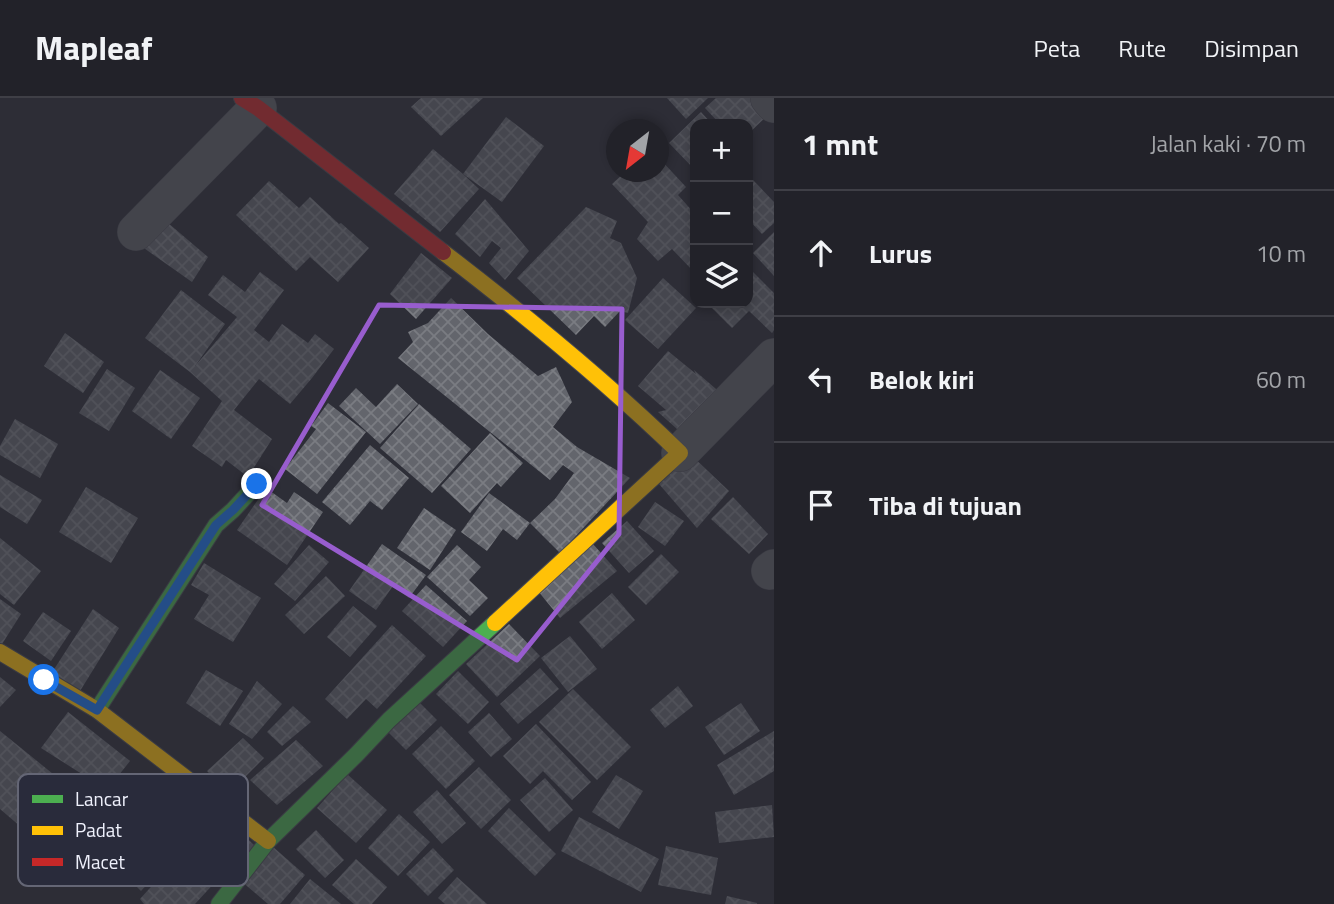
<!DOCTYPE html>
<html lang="id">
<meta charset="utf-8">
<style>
body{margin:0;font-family:"Titillium Web",sans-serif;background:#2a2a31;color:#f1f3f6}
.controls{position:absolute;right:21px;top:21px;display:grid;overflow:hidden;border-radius:14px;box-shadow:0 4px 10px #0003}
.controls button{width:63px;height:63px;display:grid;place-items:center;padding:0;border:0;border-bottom:2px solid #3f3f46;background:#222229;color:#f1f3f6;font:35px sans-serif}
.compass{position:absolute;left:606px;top:21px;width:63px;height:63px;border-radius:50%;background:#222229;box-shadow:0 4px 10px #0003;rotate:211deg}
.stop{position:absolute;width:21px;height:21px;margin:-16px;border:5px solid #1a73e8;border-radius:50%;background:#fff}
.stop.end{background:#1a73e8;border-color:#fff;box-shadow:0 2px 7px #0008}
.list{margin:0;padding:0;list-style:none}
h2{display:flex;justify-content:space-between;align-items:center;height:91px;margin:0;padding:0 28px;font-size:30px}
h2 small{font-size:23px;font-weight:400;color:#a2a4a8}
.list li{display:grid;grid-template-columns:46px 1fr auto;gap:21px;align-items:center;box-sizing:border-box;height:126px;padding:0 28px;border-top:2px solid #3f3f46}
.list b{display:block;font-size:26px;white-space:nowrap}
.list em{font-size:23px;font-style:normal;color:#a2a4a8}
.icon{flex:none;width:38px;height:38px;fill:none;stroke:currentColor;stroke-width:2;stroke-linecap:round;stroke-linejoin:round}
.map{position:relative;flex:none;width:774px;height:806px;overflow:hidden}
header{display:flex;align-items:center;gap:42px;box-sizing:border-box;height:98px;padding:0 35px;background:#222229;border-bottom:2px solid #3f3f46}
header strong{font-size:33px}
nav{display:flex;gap:38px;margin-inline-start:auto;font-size:24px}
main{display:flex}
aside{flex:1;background:#222229}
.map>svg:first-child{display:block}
</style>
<header>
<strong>Mapleaf</strong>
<nav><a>Peta</a><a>Rute</a><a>Disimpan</a></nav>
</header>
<main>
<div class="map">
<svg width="774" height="806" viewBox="0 0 774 806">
<defs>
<pattern id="building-cross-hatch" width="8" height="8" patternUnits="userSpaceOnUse" patternTransform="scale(1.75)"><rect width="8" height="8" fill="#63656c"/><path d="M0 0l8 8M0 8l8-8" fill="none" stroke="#7a7c82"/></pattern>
</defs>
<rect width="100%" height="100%" fill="#2d2e37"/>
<g fill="url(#building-cross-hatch)">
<path d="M421,0H483L441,38L411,9Z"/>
<path d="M667,0H708L686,21Z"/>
<path d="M716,0H755L770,15L748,36V26H720L705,10Z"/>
<path d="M701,14L712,26H695V72L669,45Z"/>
<path d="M506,19L544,48L502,104L463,76Z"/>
<path d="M433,51L463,76L479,91L440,134L394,96Z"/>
<path d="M659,60L686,89L678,97L695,116V175L672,151L658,163L637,141L648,124L612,86L625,74H659Z"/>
<path d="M752,81L774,104V125L762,136L748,121V85Z"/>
<path d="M269,83L299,110L310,99L339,126L341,125L369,150L338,184L310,159L296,173L236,117Z"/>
<path d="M485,101L529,153L505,182L489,165L501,150L492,143L480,159L455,136Z"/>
<path d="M586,109L617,123L610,140L621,145L637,180L628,215L620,213L605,229L594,218L576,237L517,180Z"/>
<path d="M161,119L208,159L192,184L141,148Z"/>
<path d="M774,134V178L753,155Z"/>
<path d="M421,155L452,180L416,221L390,196Z"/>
<path d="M748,169L774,195V232L772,235L749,213L732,230L707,205H748Z"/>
<path d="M260,174L284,192L254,232L269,244L282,226L308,245L315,236L334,251L312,280L290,306L259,281L234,312L272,341L248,379L226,362L222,369L192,348L222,303L190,274L145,240L181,192L225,226L195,268L237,219L208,197L223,177L245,194Z"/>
<path d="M663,180L696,210L658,251L625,222Z"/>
<path d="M451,200L488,236L538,278L556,269L572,304L553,329L577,349L630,380L560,455L530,425L517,442L503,431L487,453L461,434L489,395L530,425L555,401L574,375L563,367L550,382L398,260L413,244L408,234L428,225Z"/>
<path d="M65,235L104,264L83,295L44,268Z"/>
<path d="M668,253L696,276L694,272L723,297L686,339L658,314L666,312L638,288Z"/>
<path d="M107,271L135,290L109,333L79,315Z"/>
<path d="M160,272L200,300L171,341L132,313Z"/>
<path d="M397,286L418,306L380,346L339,308L356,290L376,309Z"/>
<path d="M328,305L366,334L317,396L285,371L316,331L311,328Z"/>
<path d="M419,306L471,351L432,395L380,350Z"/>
<path d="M15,321L58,346L40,380L0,357V348Z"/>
<path d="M490,335L523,365L501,389L497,385L470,415L441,388Z"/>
<path d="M370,347L409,380L382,412L370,403L350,427L322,404Z"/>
<path d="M690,356L729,393L697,430L659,386Z"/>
<path d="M0,377L42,402L27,426L0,409Z"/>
<path d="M86,389L138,420L111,465L59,434Z"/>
<path d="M266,390L287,405L294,394L323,414L287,467L237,432Z"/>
<path d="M733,399L768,436L749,456L711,421Z"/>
<path d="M655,404L684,423L665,448L638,429Z"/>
<path d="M424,410L456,432L430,472L397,450Z"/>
<path d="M627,423L654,453L629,475L602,445Z"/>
<path d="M0,440L41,473L14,507L0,496Z"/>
<path d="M382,446L426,477L409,500L393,488L376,512L349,493Z"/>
<path d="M593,446L617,473L560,520L538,493Z"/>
<path d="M309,447L329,464L295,503L274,486Z"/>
<path d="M457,447L481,469L469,482L488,500L470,518L427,479Z"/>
<path d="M661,456L679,474L646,507L628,489Z"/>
<path d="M204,465L261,500L233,544L194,521L209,497L191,487Z"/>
<path d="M326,478L345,498L304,536L285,517Z"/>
<path d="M426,487L467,523L443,549L402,513Z"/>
<path d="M612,495L635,522L602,551L579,524Z"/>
<path d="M0,501L21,516L2,546L0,545Z"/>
<path d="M353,508L377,528L350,559L327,539Z"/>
<path d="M93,511L119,530L80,593L51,576Z"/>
<path d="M43,514L71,533L51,563L23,543Z"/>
<path d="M509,526L540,558L497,599L466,566Z"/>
<path d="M392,527L426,558L377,611L366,601L347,621L325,601Z"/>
<path d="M570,538L597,571L568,594L541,560Z"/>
<path d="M540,570L559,591L518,626L500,606Z"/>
<path d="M206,572L243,593L220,628L186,605Z"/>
<path d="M458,573L489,604L468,626L436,596Z"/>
<path d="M0,579L16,592L0,609Z"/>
<path d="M257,583L282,606L252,641L229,626Z"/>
<path d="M678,588L693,608L665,630L650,612Z"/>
<path d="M573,591L631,649L597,682L539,624Z"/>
<path d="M419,604L437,622L406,652L388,634Z"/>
<path d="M741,605L760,633L724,657L705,629Z"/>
<path d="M293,608L311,624L282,648L267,634Z"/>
<path d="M68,614L130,663L107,692L41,650Z"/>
<path d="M489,615L512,641L491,659L468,634Z"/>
<path d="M536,626L591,684L572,702L543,673L530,686L503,658Z"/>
<path d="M441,628L475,663L446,691L412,656Z"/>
<path d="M0,633L58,680L21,729L0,711Z"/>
<path d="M774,633V673L734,697L717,667Z"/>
<path d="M243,640L264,660L229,695L207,673Z"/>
<path d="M296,642L323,668L277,707L250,682Z"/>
<path d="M479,669L511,702L481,731L449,697Z"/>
<path d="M347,676L387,712L356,745L317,710Z"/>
<path d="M616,677L643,693L619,731L592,714Z"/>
<path d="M545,680L573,712L549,734L520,702Z"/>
<path d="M437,692L466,725L442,746L413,714Z"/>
<path d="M772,707L774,739L719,745L715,714Z"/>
<path d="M509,710L556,756L535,778L488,733Z"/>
<path d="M222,716L255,748L225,781L196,744Z"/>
<path d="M399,716L430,744L398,778L368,750Z"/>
<path d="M579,719L659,761L641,794L561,753Z"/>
<path d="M316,732L344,762L325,780L296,751Z"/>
<path d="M272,748L305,777L280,806H268L241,783Z"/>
<path d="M666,748L718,760L711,797L658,787Z"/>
<path d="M151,749L168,763L141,793L126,778Z"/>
<path d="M187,749L218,781L195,806H144L140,801Z"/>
<path d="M433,750L454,772L428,798L406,776Z"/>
<path d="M356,761L387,789L372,806H354L332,787Z"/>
<path d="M457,779L487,806H445L438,800Z"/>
<path d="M310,781L341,806H290Z"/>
<path d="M727,798L757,805V806H725Z"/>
</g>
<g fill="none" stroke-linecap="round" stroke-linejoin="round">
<g stroke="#4a4b52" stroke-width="38">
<g id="street">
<path d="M769,0L774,6"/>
<path d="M136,134L258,10"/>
<path d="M680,355L774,259"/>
<path d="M770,473L774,470"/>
</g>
</g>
<g stroke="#4a4b52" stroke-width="18">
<g id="fast">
<path d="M97,612L216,427L233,412L257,386"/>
<path d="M219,806L268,743L356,657L389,622L495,525"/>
</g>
</g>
<g stroke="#4a4b52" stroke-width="18">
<g id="slow">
<path d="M443,154C525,217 606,283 680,355L495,525"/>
<path d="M0,554L97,612L268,743"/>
</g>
</g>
<g stroke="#4a4b52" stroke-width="18">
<path id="jam" d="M242,0L258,10L443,154"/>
</g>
<use href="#street" stroke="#5e5f65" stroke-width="37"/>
<use href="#fast" stroke="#4caf50" stroke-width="16"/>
<use href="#slow" stroke="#ffc107" stroke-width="16"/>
<use href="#jam" stroke="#c62828" stroke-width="16"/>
</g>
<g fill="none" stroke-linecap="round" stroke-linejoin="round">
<path stroke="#1a73e8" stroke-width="9" d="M44,582L97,612L216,427L233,412L257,386"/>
</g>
<path d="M0 0H774V806H0ZM379,207L622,211L619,436L517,562L262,407Z" fill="#2d2e37" fill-opacity=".55" fill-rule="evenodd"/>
<path fill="none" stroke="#985dce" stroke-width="5" stroke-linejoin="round" d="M379,207L622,211L619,436L517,562L262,407Z"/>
<rect x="18" y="676" width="230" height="112" rx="10" fill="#292b3b" stroke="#646675" stroke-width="2"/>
<rect x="32" y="697" width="31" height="8" fill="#4caf50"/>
<rect x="32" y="728" width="31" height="9" fill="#ffc107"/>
<rect x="32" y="760" width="31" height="8" fill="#c62828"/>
<g font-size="19" fill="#eff1fc">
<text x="75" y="708">Lancar</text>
<text x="75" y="739">Padat</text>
<text x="75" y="771">Macet</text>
</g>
</svg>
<div class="controls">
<button>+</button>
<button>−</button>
<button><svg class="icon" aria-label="layers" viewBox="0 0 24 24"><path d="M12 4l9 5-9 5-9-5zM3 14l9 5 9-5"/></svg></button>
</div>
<svg class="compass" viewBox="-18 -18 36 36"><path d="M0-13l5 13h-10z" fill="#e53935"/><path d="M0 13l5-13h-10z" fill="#a2a4a8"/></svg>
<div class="stop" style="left:44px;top:582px"></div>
<div class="stop end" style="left:257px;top:386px"></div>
</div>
<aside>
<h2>1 mnt<small>Jalan kaki · 70 m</small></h2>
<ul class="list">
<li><svg class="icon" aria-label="ahead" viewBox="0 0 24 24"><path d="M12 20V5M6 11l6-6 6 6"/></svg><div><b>Lurus</b></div><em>10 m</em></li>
<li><svg class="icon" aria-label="left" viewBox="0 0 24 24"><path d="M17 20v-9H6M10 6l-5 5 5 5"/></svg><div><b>Belok kiri</b></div><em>60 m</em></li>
<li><svg class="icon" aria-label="arrive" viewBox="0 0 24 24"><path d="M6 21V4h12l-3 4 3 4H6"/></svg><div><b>Tiba di tujuan</b></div></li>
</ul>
</aside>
</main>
